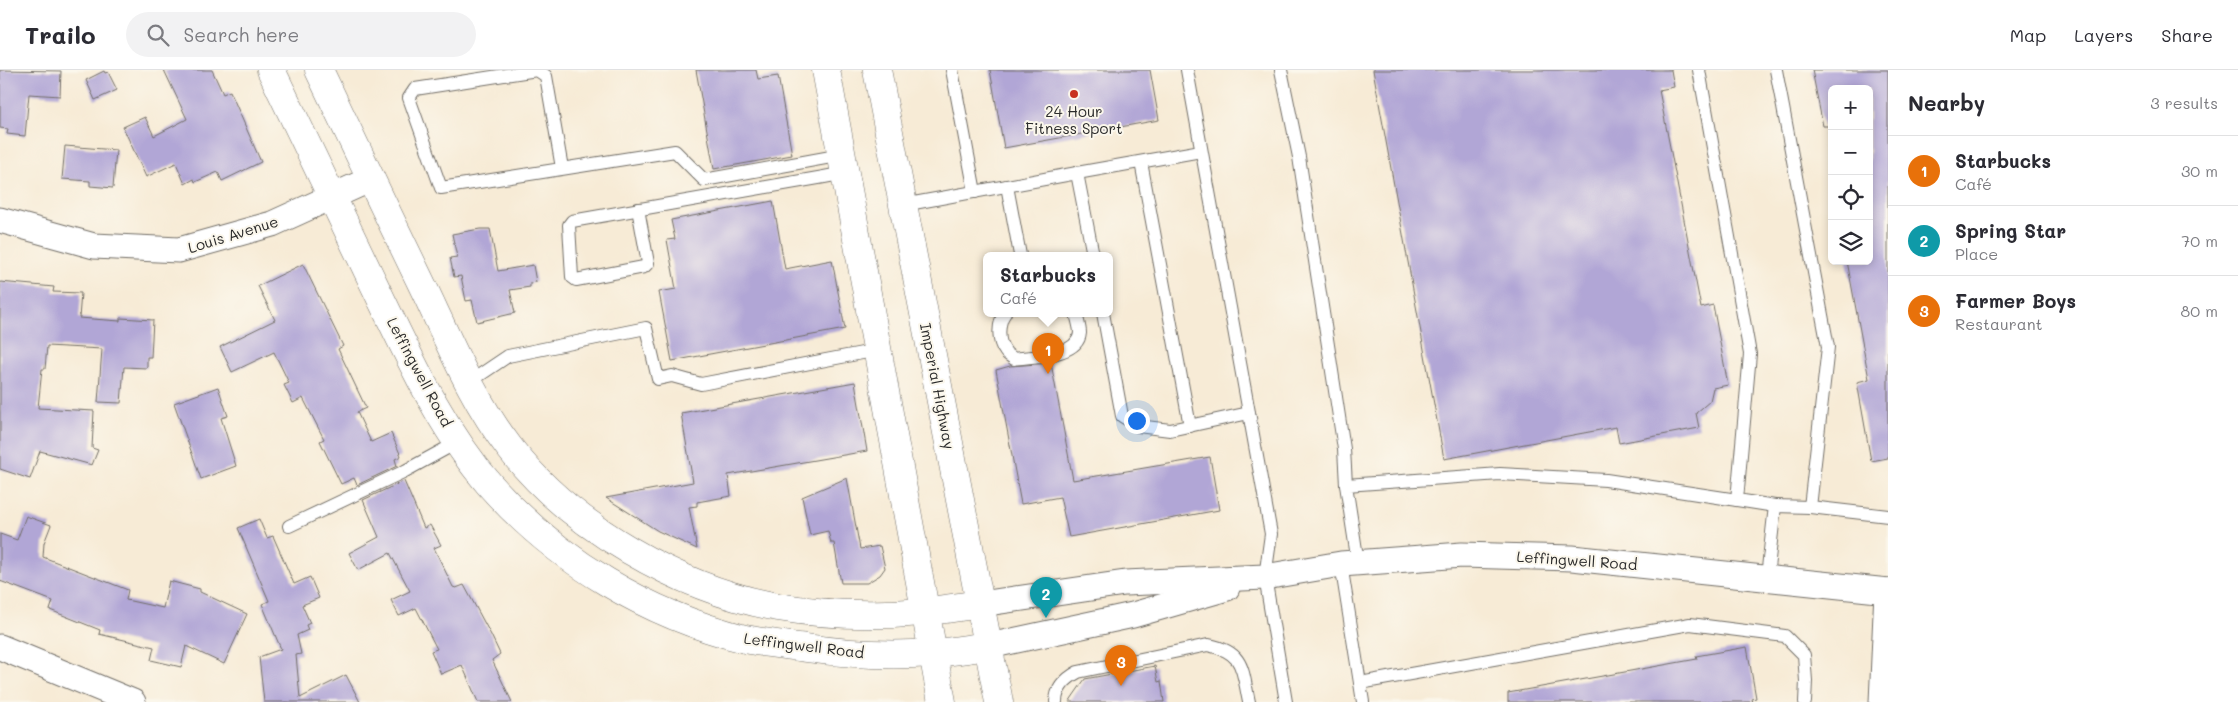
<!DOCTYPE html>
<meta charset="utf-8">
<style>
body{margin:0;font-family:Mali,sans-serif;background:#f2f2f3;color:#2b2b33}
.controls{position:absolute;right:15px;top:15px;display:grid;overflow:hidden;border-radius:8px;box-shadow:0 2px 8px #0003}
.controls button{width:45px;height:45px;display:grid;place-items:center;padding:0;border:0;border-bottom:1px solid #e1e1e2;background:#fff;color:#2b2b33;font:25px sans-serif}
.you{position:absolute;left:1136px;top:350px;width:18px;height:18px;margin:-12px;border:4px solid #fff;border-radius:50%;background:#1a73e8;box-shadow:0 0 0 8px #1a73e833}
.badge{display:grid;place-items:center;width:32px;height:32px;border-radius:50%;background:#c8321e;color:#fff;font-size:16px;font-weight:700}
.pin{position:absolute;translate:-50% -41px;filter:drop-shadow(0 1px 2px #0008)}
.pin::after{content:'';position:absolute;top:26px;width:18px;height:15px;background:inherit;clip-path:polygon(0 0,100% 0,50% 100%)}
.popup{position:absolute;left:983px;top:182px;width:130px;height:65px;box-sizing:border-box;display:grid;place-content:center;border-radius:8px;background:#fff;filter:drop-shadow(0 1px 4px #0005);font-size:16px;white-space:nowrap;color:#7c7c81}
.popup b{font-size:19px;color:#2b2b33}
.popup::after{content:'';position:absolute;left:50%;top:100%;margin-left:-10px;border:10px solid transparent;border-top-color:#fff}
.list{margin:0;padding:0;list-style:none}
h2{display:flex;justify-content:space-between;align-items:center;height:65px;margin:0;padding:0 20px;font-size:21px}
h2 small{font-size:16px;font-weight:400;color:#7c7c81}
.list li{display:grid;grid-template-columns:32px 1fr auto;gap:15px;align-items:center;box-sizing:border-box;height:70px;padding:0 20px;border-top:1px solid #e1e1e2}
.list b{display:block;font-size:19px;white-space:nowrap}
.list p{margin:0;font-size:16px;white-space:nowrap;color:#7c7c81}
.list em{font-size:16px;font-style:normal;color:#7c7c81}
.icon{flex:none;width:28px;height:28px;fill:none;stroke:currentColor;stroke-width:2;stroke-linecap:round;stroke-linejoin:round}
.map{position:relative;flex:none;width:1888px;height:632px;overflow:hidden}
header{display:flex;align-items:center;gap:30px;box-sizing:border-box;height:70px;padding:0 25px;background:#fff;border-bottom:1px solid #e1e1e2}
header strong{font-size:24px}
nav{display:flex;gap:28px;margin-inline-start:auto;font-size:18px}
.search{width:350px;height:45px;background:#f2f2f3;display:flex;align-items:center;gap:12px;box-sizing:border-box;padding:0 18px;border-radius:28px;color:#7c7c81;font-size:19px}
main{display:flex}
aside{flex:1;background:#fff}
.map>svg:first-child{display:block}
</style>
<header>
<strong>Trailo</strong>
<div class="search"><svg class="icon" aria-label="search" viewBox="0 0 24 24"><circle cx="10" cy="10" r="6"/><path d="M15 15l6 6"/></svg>Search here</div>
<nav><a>Map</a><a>Layers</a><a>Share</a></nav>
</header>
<main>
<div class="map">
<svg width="1888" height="632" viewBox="0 0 1888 632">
<rect width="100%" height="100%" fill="#fbf7ec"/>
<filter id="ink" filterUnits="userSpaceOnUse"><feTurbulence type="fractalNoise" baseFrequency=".02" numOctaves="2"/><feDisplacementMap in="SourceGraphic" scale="10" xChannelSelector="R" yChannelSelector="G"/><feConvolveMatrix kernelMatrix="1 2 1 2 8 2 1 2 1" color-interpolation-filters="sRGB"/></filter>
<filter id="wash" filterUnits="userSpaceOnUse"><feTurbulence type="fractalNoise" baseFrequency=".0096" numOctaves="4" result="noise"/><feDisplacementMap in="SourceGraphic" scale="20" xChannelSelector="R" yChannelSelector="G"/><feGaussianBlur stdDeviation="1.12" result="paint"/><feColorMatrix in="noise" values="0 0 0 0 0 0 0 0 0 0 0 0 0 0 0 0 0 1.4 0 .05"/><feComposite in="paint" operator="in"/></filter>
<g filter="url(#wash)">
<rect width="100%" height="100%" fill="#f7ebd6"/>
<g id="blocks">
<g fill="#b1a6d6">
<path d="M0,0L61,1L60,26L29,24L25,66L7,64L8,59L0,58Z"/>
<path d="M164,0H212L223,24L230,21L261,92L222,111L218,102L195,112L194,109L185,114L176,93L146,107L123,57L145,47L154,66L187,49Z"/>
<path d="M696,0H756L758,9L778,6L792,85L714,99Z"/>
<path d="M990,0H1150L1159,50L1004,78Z"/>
<path d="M1373,0H1671L1674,17L1659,20L1701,238L1713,235L1728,315L1713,318L1710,331L1696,343L1699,358L1619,373L1616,357L1444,389Z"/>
<path d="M1812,0H1888V388L1871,391L1857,312L1869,309L1847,191H1869V19H1832V56H1823Z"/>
<path d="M104,1L105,3L108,2L117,20L95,30L86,10Z"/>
<path d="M65,76L116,80L113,118L90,116V111L62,109Z"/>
<path d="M773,131L785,199L832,190L845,259L672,291L659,222L676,219L667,170L675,169L671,150Z"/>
<path d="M480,159H490L498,201L533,195L536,212L530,213V217L510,220L515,243L477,252L472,230L466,231L461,206L454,207L450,188L457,187L452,164Z"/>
<path d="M303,194L343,276L338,279L366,338L357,342L371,372L391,363L401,386L395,389L397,396L357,415L354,408L341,414L320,371L324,369L303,328L293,333L284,315L289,313L274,282L232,302L220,277L275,250L258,216Z"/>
<path d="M0,212L54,217L53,222L81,223L79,248L120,251V248L153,250L151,287H147V298L124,297L121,333L98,332L102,279L47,276L45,299H42L38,338L94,341L92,378L98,380L92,395L40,381L30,409L0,399Z"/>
<path d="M1051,293L1073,410L1210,387L1219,440L1069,467L1060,427L1021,434L996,300L1010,296Z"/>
<path d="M855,312L867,381L728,405L731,426L697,432V436L689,437L697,479L658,461L606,428L693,412L681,343Z"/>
<path d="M218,317L228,346L221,348L236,396L201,409L174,333Z"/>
<path d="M847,408L860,479L880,476L885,498L880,505L867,513H841L834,473H831L828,461L810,465L802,427Z"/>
<path d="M404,411L424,458L430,455L441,475L434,478L453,517L456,518L464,515L491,565L500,584L492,590L512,632H478L462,595L441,604L431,581L437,579L416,538L399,546L391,530L410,521L390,483L358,500L349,483L379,467L363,430Z"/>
<path d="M26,446L51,455L44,473L43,487L128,520L126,530L163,538L169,511L200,519V522L247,544L224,594L186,576L181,597L151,590L154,577L99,564L100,560L50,540L53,531L0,511V464L17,470Z"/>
<path d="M259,449L267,468L273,466L294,514L310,507L319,528L302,535L310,553L306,555L308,560L297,565L301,584L296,585L300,628L346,605L360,632H264L259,587L281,579L262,534L269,531L238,458Z"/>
<path d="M1747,577L1756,628L1752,629L1753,632H1508V623L1697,589L1696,586Z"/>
<path d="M1155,596L1158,612L1161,611L1164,632H1069L1085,609Z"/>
</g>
</g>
</g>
<g filter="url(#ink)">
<use href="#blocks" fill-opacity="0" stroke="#726e67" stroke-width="1"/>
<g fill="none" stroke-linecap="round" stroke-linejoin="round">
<g stroke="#726e67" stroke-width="14">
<g id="service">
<path d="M952,0L975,122"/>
<path d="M1187,0L1271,464L1265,507L1286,632"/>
<path d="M1281,0L1299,87L1344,379L1346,415"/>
<path d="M1699,0L1750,284L1737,430L1775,436"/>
<path d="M1141,92L1190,356"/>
<path d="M562,98L546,6L537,0L415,19L409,28L441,118L675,81L704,110L842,85"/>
<path d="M1077,103L1201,81"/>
<path d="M1007,116L1020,185"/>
<path d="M903,135L1077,103L1093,185"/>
<path d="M638,139L648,193L644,197L576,210L572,207L569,155L572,151L824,107L845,103"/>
<path d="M1005,243C998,252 997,271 1005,281C1006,284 1012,287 1014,289C1033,286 1078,287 1080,263C1080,257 1077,249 1076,243"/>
<path d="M1103,243L1122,346L1138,356L1170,360L1249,343"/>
<path d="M468,313L508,286L646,258L658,309L672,306L701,314L878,280"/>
<path d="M1810,437L1888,446"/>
<path d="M289,456L405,401L458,372"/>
<path d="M1358,493L1346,415L1500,404L1606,410L1737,430"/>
<path d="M1341,494L1360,613L1690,554L1785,566L1804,585L1806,611L1805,632"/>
<path d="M1767,507L1775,436L1810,437L1828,277L1776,0"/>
<path d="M1360,613L1363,632"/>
<path d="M1056,632C1056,618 1067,608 1078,602L1208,575C1245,582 1242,600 1249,632"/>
</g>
</g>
<g stroke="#726e67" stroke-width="27">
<g id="minor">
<path d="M0,150L94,176L179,180L272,154L371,109"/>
<path d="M981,534L1125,513L1265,507L1341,494L1462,485L1572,488L1888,521"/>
<path d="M989,576L1133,545L1227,518"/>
<path d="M0,577L133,632"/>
<path d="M1882,632L1887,521"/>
</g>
</g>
<g stroke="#726e67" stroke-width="29">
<g id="secondary">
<path d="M271,0C308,77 345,154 382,231C413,295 443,361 490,415C557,491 648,545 745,569C765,573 786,575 806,578C848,584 891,586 933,583C952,582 971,578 989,576"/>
<path d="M319,0C354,74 390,149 426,223C451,276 473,330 509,377C569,456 681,520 778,537C813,543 850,545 887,544C918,544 950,538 981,534"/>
</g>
</g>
<g stroke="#726e67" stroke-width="29">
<g id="primary">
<path d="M826,0L942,632"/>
<path d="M877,0L999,632"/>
</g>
</g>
<use href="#service" stroke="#fff" stroke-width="12"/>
<use href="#minor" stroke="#fff" stroke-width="25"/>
<use href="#secondary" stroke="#fff" stroke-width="28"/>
<use href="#primary" stroke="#fff" stroke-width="28"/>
</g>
</g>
<circle fill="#c8321e" stroke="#fbf7ec" stroke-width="2" cx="1074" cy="24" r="5"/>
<g text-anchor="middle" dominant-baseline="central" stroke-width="4" stroke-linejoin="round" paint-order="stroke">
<g font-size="15" fill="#2b2b2b" stroke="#fbf7ec">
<text x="1074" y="41">24 Hour<tspan x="1074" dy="17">Fitness Sport</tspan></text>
</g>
<g font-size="15" fill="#2b2b2b" stroke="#fbf7ec">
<text transform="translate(233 164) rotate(-17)">Louis Avenue</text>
<text transform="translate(420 302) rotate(62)">Leffingwell Road</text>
<text transform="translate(938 316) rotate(79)">Imperial Highway</text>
<text transform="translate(1577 490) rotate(4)">Leffingwell Road</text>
<text transform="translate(804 575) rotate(7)">Leffingwell Road</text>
</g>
</g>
</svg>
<div class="controls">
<button>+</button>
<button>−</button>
<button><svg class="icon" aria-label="locate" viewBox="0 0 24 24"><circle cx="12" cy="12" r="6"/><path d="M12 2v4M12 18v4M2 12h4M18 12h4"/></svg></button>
<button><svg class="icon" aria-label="layers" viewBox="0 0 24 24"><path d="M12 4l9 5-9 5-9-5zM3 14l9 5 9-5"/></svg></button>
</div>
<div class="you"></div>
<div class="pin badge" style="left:1048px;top:304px;background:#e8710a">1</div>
<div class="popup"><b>Starbucks</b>Café</div>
<div class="pin badge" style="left:1046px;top:548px;background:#0f9aa8">2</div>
<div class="pin badge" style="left:1121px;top:616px;background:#e8710a">3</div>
</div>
<aside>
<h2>Nearby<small>3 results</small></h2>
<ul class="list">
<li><span class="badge" style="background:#e8710a">1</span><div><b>Starbucks</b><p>Café</p></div><em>30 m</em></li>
<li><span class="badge" style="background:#0f9aa8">2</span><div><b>Spring Star</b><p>Place</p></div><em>70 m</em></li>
<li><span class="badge" style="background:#e8710a">3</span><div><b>Farmer Boys</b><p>Restaurant</p></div><em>80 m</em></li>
</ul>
</aside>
</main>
